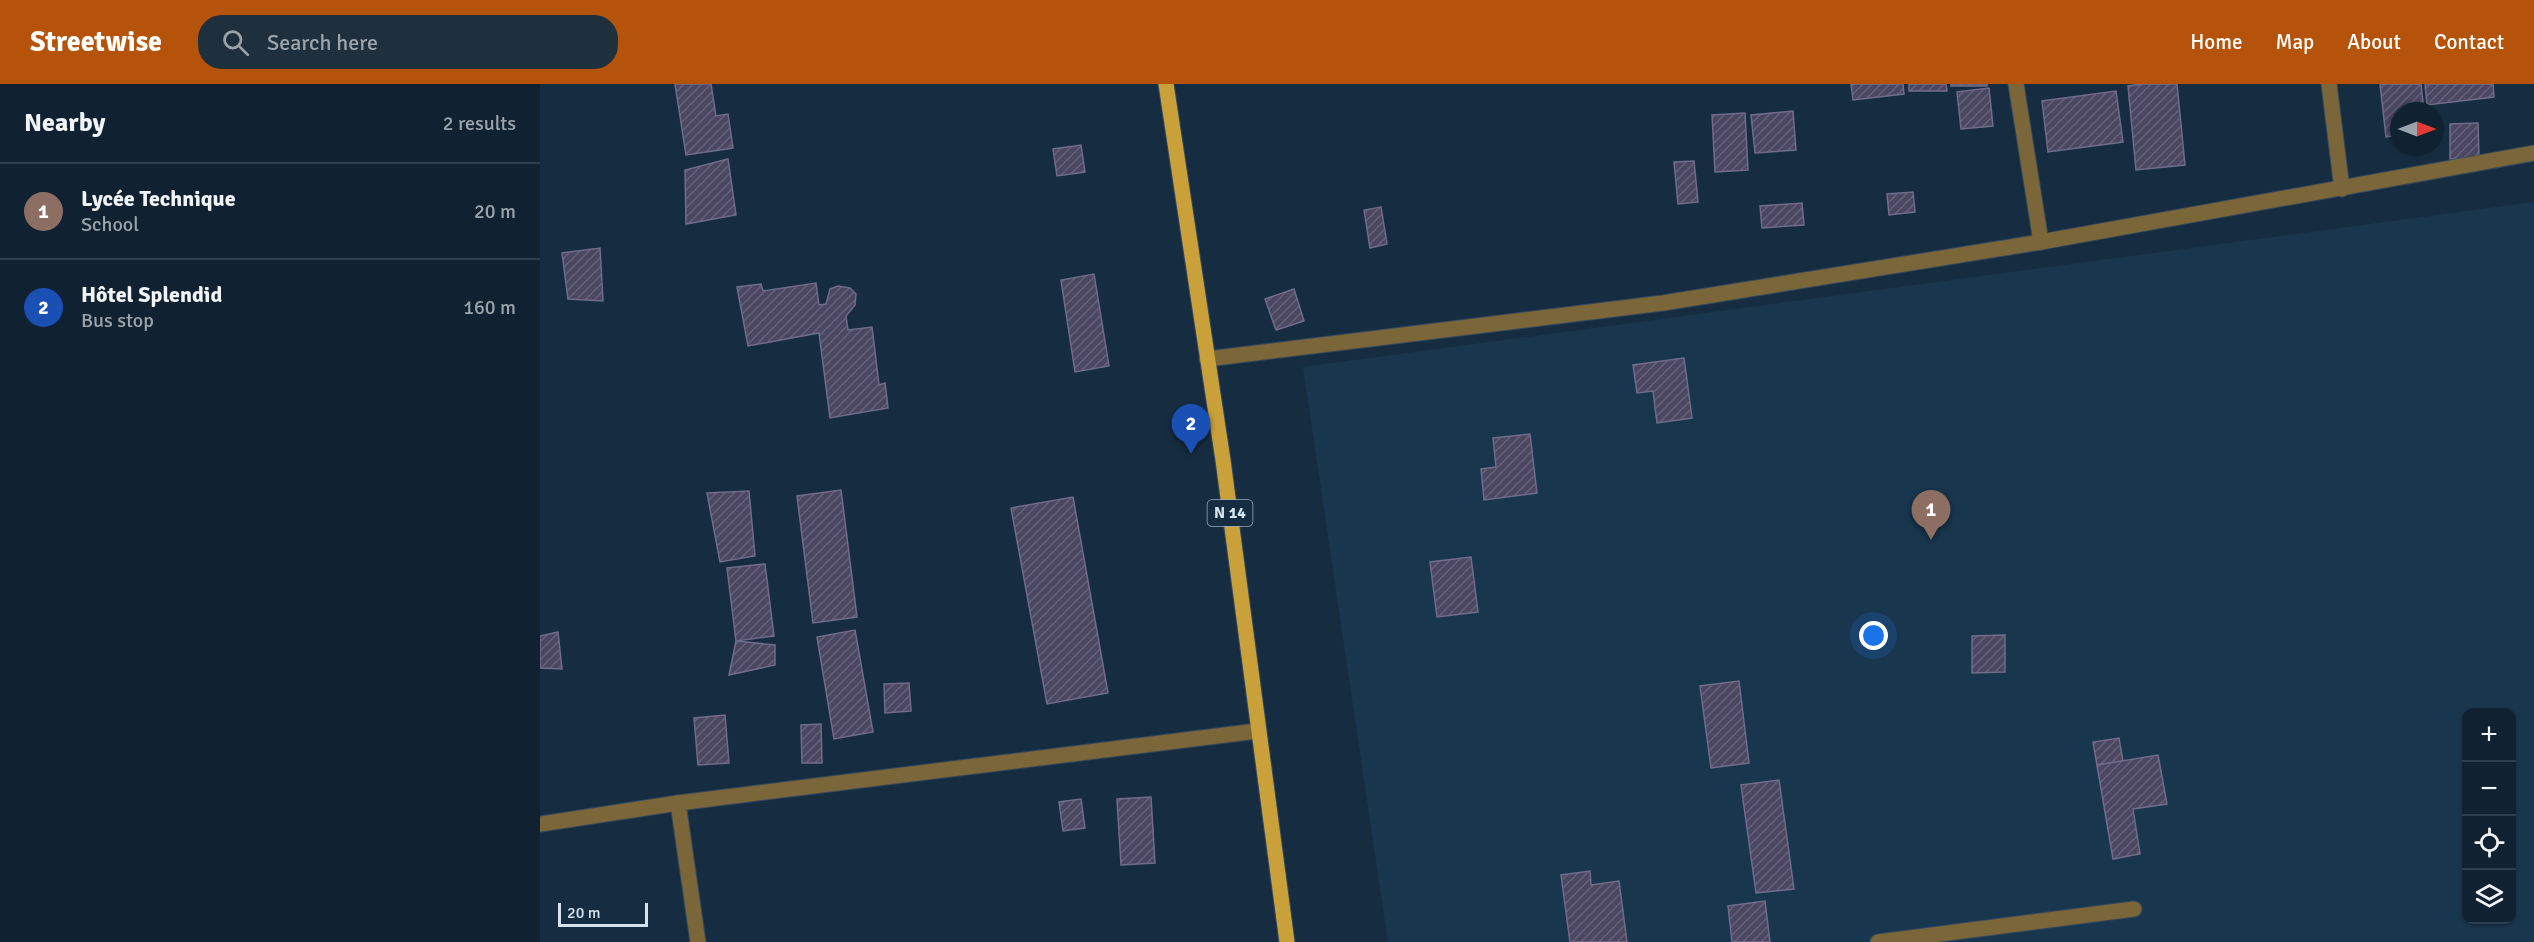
<!DOCTYPE html>
<meta charset="utf-8">
<style>
body{margin:0;font-family:Signika,sans-serif;background:#1e2f3d;color:#f1f3f6}
.controls{position:absolute;right:18px;bottom:18px;display:grid;overflow:hidden;border-radius:12px;box-shadow:0 2px 4px #0004}
.controls button{width:54px;height:54px;display:grid;place-items:center;padding:0;border:0;border-bottom:2px solid #303f4d;background:#102231;color:#f1f3f6;font:30px sans-serif}
.compass{position:absolute;left:1850px;top:18px;width:54px;height:54px;border-radius:50%;background:#102231;box-shadow:0 2px 4px #0004;rotate:90deg}
.scale{position:absolute;left:18px;bottom:15px;width:90px;box-sizing:border-box;padding-left:6px;border:3px solid #d5e3f0;border-top:0;font-size:16px;line-height:21px;white-space:nowrap;color:#d5e3f0;-webkit-text-stroke:4px #162d41;paint-order:stroke}
.you{position:absolute;left:1334px;top:552px;width:21px;height:21px;margin:-15px;border:4px solid #fff;border-radius:50%;background:#1a73e8;box-shadow:0 0 0 9px #1a73e833}
.badge{display:grid;place-items:center;width:39px;height:39px;border-radius:50%;background:#b45309;color:#fff;font-size:20px;font-weight:700}
.pin{position:absolute;translate:-50% -50px;filter:drop-shadow(0 2px 3px #0008)}
.pin::after{content:'';position:absolute;top:32px;width:21px;height:18px;background:inherit;clip-path:polygon(0 0,100% 0,50% 100%)}
.list{margin:0;padding:0;list-style:none}
h2{display:flex;justify-content:space-between;align-items:center;height:78px;margin:0;padding:0 24px;font-size:26px}
h2 small{font-size:20px;font-weight:400;color:#9ca4ab}
.list li{display:grid;grid-template-columns:39px 1fr auto;gap:18px;align-items:center;box-sizing:border-box;height:96px;padding:0 24px;border-top:2px solid #303f4d}
.list b{display:block;font-size:22px;white-space:nowrap}
.list p{margin:0;font-size:20px;white-space:nowrap;color:#9ca4ab}
.list em{font-size:20px;font-style:normal;color:#9ca4ab}
.icon{flex:none;width:33px;height:33px;fill:none;stroke:currentColor;stroke-width:2;stroke-linecap:round;stroke-linejoin:round}
.map{position:relative;flex:none;width:1994px;height:858px;overflow:hidden}
header{display:flex;align-items:center;gap:36px;box-sizing:border-box;height:84px;padding:0 30px;background:#b45309;color:#fff}
header strong{font-size:28px}
nav{display:flex;gap:33px;margin-inline-start:auto;font-size:21px}
.search{width:420px;height:54px;background:#1e2f3d;display:flex;align-items:center;gap:15px;box-sizing:border-box;padding:0 21px;border-radius:24px;color:#9ca4ab;font-size:22px}
main{display:flex}
aside{flex:1;background:#102231}
.map>svg:first-child{display:block}
</style>
<header>
<strong>Streetwise</strong>
<div class="search"><svg class="icon" aria-label="search" viewBox="0 0 24 24"><circle cx="10" cy="10" r="6"/><path d="M15 15l6 6"/></svg>Search here</div>
<nav><a>Home</a><a>Map</a><a>About</a><a>Contact</a></nav>
</header>
<main>
<aside>
<h2>Nearby<small>2 results</small></h2>
<ul class="list">
<li><span class="badge" style="background:#8d6e63">1</span><div><b>Lycée Technique</b><p>School</p></div><em>20 m</em></li>
<li><span class="badge" style="background:#1a4fb4">2</span><div><b>Hôtel Splendid</b><p>Bus stop</p></div><em>160 m</em></li>
</ul>
</aside>
<div class="map">
<svg width="1994" height="858" viewBox="0 0 1994 858">
<defs>
<pattern id="building-hatch" width="6" height="6" patternUnits="userSpaceOnUse" patternTransform="scale(1.5)"><rect width="6" height="6" fill="#4b4662"/><path d="M-1 1l2-2M0 6l6-6M5 7l2-2" fill="none" stroke="#646179"/></pattern>
</defs>
<rect width="100%" height="100%" fill="#162d41"/>
<path fill="#19364f" fill-rule="evenodd" d="M1994,118V858H848L763,283ZM1926,628H1972V836H1926Z"/>
<g fill="url(#building-hatch)" stroke="#706c8a" stroke-width="1.5">
<path d="M135,0H171L176,32L188,30L193,64L146,71Z"/>
<path d="M1311,0H1363L1364,10L1313,16Z"/>
<path d="M1369,0H1406L1407,7H1369Z"/>
<rect x="1411" y="0" width="36" height="2"/>
<path d="M1603,0H1637L1645,81L1596,86L1588,2Z"/>
<path d="M1840,0H1881L1884,27H1859V51L1846,53Z"/>
<path d="M1885,0H1953L1954,13L1887,21Z"/>
<path d="M1449,4L1453,42L1421,45L1417,8Z"/>
<path d="M1576,7L1583,58L1508,68L1502,17Z"/>
<path d="M1253,27L1256,66L1215,69L1211,31Z"/>
<path d="M1205,29L1208,86L1175,88L1172,31Z"/>
<path d="M1938,39L1939,74L1910,75V40Z"/>
<path d="M541,61L545,88L517,92L513,65Z"/>
<path d="M188,75L196,131L146,140L145,86Z"/>
<path d="M1154,77L1158,118L1138,120L1134,78Z"/>
<path d="M1373,108L1375,128L1349,131L1347,110Z"/>
<path d="M1262,119L1264,141L1222,144L1220,122Z"/>
<path d="M841,123L847,160L830,164L824,126Z"/>
<path d="M60,164L63,217L28,215L22,169Z"/>
<path d="M554,190L569,282L535,288L521,196Z"/>
<path d="M276,199L279,221L286,220L290,205L298,202L310,204L316,210L315,221L306,232L308,246L332,243L339,301L345,299L348,324L290,334L279,249L208,262L197,203L221,200L223,207Z"/>
<path d="M754,205L764,237L736,246L725,215Z"/>
<path d="M1144,274L1152,334L1117,339L1113,307L1097,309L1093,281Z"/>
<path d="M990,350L997,409L944,416L941,385L956,383L953,354Z"/>
<path d="M301,406L317,533L273,539L257,412Z"/>
<path d="M209,407L215,472L180,478L167,409Z"/>
<path d="M533,413L568,609L507,620L471,424Z"/>
<path d="M931,473L938,528L897,533L890,478Z"/>
<path d="M225,480L234,552L196,557L187,484Z"/>
<path d="M315,546L333,648L294,655L277,553Z"/>
<path d="M18,548L22,585L0,584V552Z"/>
<path d="M1465,551V588L1432,589V552Z"/>
<path d="M196,557L235,561V581L189,591Z"/>
<path d="M1199,597L1209,679L1171,684L1160,602Z"/>
<path d="M369,599L371,627L345,629L344,600Z"/>
<path d="M185,631L189,679L158,681L154,634Z"/>
<path d="M281,640L282,679H262L261,641Z"/>
<path d="M1579,654L1583,677L1557,681L1553,658Z"/>
<path d="M1618,671L1627,720L1593,725L1600,770L1573,775L1557,681Z"/>
<path d="M1239,696L1254,805L1216,809L1201,701Z"/>
<path d="M611,713L615,779L581,781L577,715Z"/>
<path d="M541,715L545,744L523,747L519,718Z"/>
<path d="M1050,787L1051,801L1079,797L1087,858H1030L1021,791Z"/>
<path d="M1225,817L1230,858H1192L1188,822Z"/>
</g>
<g fill="none" stroke-linecap="round" stroke-linejoin="round">
<g stroke="#354a5d" stroke-width="17">
<g id="lane">
<path d="M138,719L158,858"/>
<path d="M1338,858L1594,825"/>
</g>
</g>
<g stroke="#354a5d" stroke-width="17">
<g id="street">
<path d="M1789,0L1802,105"/>
<path d="M1501,158L1994,69"/>
<path d="M667,275L1123,219L1501,158L1476,0"/>
<path d="M0,740L138,719L717,647"/>
</g>
</g>
<g stroke="#354a5d" stroke-width="17">
<path id="primary" d="M626,0L683,376L747,858"/>
</g>
<use href="#lane" stroke="#7b663a" stroke-width="15"/>
<use href="#street" stroke="#7b663a" stroke-width="15"/>
<use href="#primary" stroke="#caa03b" stroke-width="15"/>
</g>
<g text-anchor="middle" dominant-baseline="central" stroke-width="4.5" stroke-linejoin="round" paint-order="stroke">
<rect fill="#162d41" stroke="#9cacbc" stroke-width="1.5" x="667.5" y="416" width="45" height="26" rx="4.5"/>
<g font-size="16" font-weight="bold" fill="#d5e3f0">
<text x="690" y="429">N 14</text>
</g>
</g>
</svg>
<div class="controls">
<button>+</button>
<button>−</button>
<button><svg class="icon" aria-label="locate" viewBox="0 0 24 24"><circle cx="12" cy="12" r="6"/><path d="M12 2v4M12 18v4M2 12h4M18 12h4"/></svg></button>
<button><svg class="icon" aria-label="layers" viewBox="0 0 24 24"><path d="M12 4l9 5-9 5-9-5zM3 14l9 5 9-5"/></svg></button>
</div>
<svg class="compass" viewBox="-18 -18 36 36"><path d="M0-13l5 13h-10z" fill="#e53935"/><path d="M0 13l5-13h-10z" fill="#9ca4ab"/></svg>
<div class="scale">20 m</div>
<div class="you"></div>
<div class="pin badge" style="left:1391px;top:456px;background:#8d6e63">1</div>
<div class="pin badge" style="left:651px;top:370px;background:#1a4fb4">2</div>
</div>
</main>
